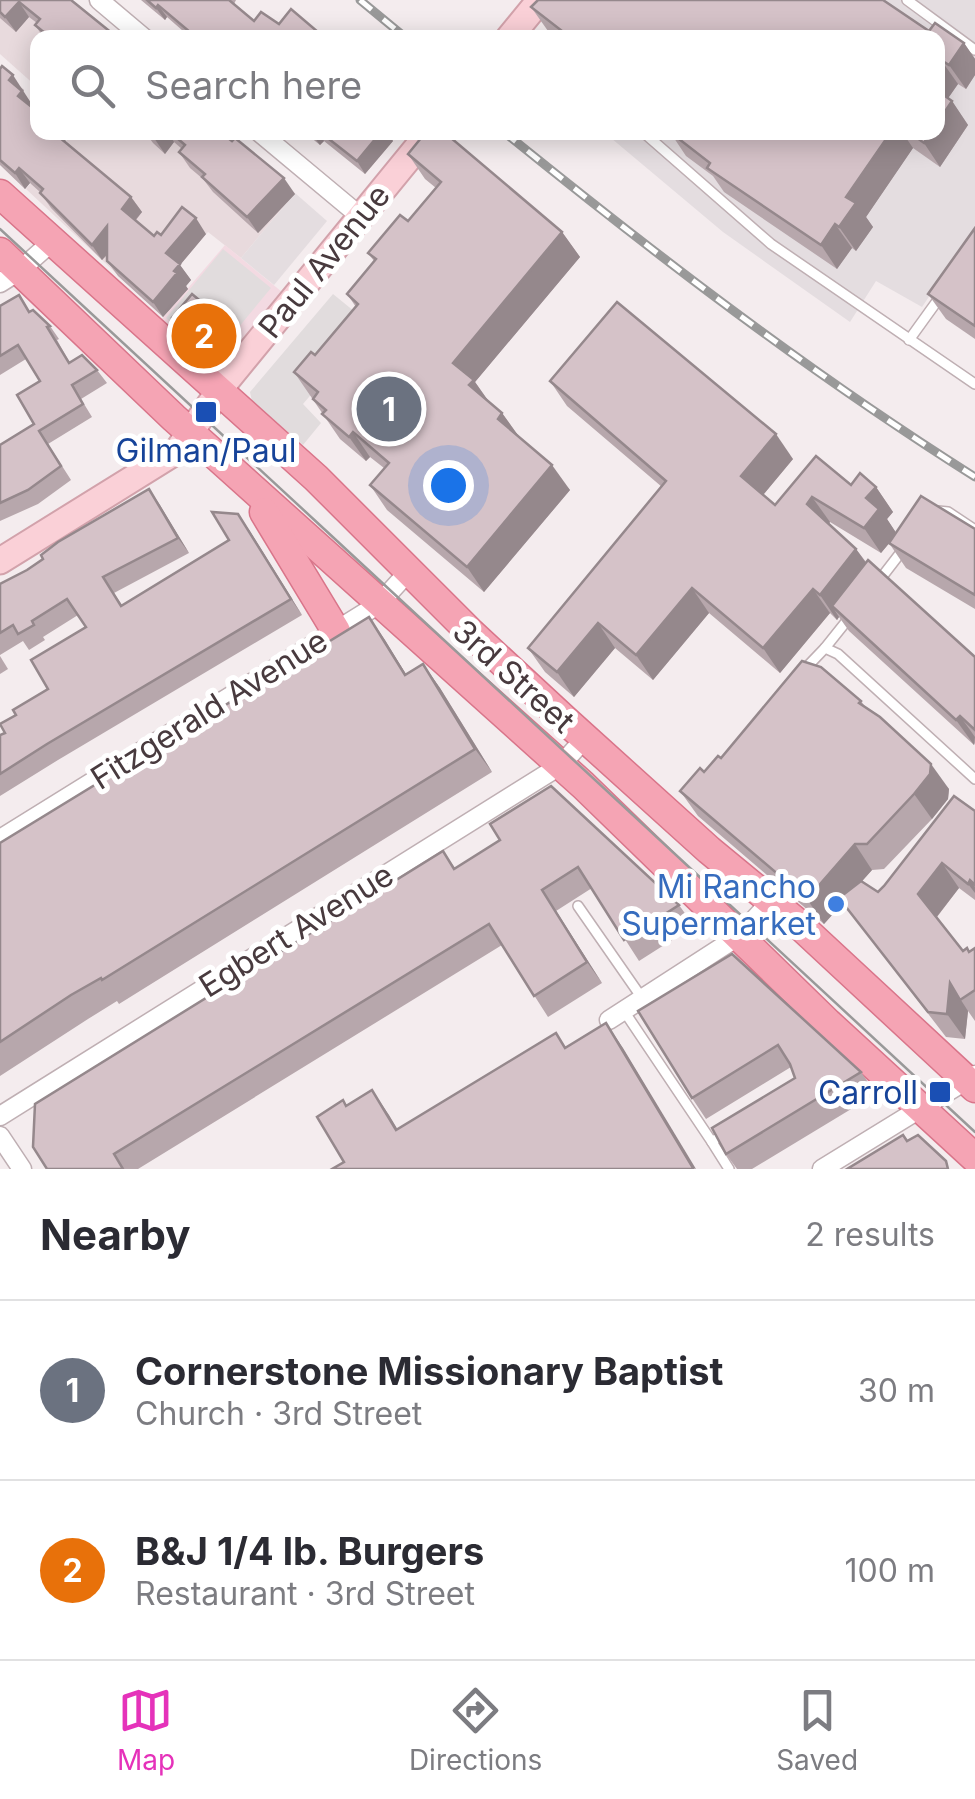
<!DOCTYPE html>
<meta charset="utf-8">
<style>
body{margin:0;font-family:Inter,sans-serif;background:#f2f2f3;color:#2b2b33}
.you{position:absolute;left:448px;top:485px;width:35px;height:35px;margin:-25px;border:8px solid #fff;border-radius:50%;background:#1a73e8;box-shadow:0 0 0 15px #1a73e833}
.badge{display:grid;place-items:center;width:65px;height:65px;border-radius:50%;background:#e532ba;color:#fff;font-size:32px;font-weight:700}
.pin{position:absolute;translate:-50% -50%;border:5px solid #fff;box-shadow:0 2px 10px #0006}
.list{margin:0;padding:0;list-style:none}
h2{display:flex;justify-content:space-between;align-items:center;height:130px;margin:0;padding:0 40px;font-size:42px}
h2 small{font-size:32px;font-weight:400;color:#7c7c81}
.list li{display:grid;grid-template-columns:65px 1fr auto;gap:30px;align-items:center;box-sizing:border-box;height:180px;padding:0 40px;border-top:2px solid #e1e1e2}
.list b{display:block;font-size:38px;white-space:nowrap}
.list p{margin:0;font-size:32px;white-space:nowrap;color:#7c7c81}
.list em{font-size:32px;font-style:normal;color:#7c7c81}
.icon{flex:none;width:55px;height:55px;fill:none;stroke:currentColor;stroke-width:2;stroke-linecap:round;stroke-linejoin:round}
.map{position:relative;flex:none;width:975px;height:1169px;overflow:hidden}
.search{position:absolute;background:#fff;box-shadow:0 5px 25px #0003;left:30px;right:30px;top:30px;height:110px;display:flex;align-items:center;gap:25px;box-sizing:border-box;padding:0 35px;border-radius:20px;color:#7c7c81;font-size:38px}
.sheet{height:490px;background:#fff}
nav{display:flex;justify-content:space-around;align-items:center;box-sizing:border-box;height:140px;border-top:2px solid #e1e1e2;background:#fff;font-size:28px;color:#7c7c81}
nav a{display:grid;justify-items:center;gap:5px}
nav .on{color:#e532ba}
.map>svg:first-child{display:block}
</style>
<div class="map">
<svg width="975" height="1169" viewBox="0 0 975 1169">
<rect width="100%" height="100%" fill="#f4ecee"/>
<g fill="#e8dadd">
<path d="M0,0L107,37L38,38L37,87L0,54Z"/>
<path d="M221,132L295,193L241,258L208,232L148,303L26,189L73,133Z"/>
</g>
<path fill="#f3dae2" d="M225,245L282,292L220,366L211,369L158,323Z"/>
<g fill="#e4dde0">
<path d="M579,0H975V229L922,307L876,281L850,322L723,232L605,133L938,132V38H547Z"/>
<path d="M295,193L327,221L274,285L241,258Z"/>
</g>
<g fill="#e1dcdd">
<path d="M223,249L271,288L233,334L205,310L185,335L166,318Z"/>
<path d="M333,294L360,316L338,363L303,404L321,423L303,445L252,401L250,392Z"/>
</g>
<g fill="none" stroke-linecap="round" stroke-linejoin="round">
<g stroke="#bfafb3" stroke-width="12">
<g id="lane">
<path d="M907,0L975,50"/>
<path d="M643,132L771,244L975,384"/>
<path d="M909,340L940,297"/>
<path d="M938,511L948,512L975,530"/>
<path d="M878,582L905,547"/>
<path d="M825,648L849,618"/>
<path d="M802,672L825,648L838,654L975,779"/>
<path d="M578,906L642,998"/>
<path d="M624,1011L712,1142"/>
<path d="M716,1139L712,1142L729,1169"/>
</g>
</g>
<g stroke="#bfafb3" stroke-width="21">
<g id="street">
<path d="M99,0L144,38"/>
<path d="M259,132L361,217"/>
<path d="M0,283L19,271L54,240"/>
<path d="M0,839L379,604L410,570"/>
<path d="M609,1020L739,936L771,901"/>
<path d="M0,1116L561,765L586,737"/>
<path d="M0,1136L22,1169"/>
<path d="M822,1169L975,1075"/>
</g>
</g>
<g stroke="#d2a2ab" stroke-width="29">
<g id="secondary">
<path d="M509,38L540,0"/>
<path d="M0,561L177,451L227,380L430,132"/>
</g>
</g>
<g stroke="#d9758a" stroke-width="31">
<g id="primary">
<path d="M0,194L316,478L471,633L565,720L709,850L794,920L975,1088"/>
<path d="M0,252L174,418L583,785L828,1023L975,1158"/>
<path d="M264,512L336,631"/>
</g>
</g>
<use href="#lane" stroke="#fff" stroke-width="9"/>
<use href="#street" stroke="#fff" stroke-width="18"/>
<use href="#secondary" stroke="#fad0d7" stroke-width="25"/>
<use href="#primary" stroke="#f5a4b4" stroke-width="28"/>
<path stroke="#999" stroke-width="2.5" d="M0,229C325,530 651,831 975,1132"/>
<g stroke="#999" stroke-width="9">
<g id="rail">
<path d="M360,0L406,38"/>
<path d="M504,132C656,255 810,373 975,477"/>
</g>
</g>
<use href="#rail" stroke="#fff" stroke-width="5" stroke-dasharray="15" stroke-linecap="butt"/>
</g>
<g fill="#b7a7ac">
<path d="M0,0H71L118,38H44L35,25L37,23L29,17L16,32L0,18Z"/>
<path d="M141,0H236L234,4L254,21L279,24L325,38H191L167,17L165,20Z"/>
<path d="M538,0H883L929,31L935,23L964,43L975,59V75L966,89L958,84L948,98L952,101L968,125L940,167L913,148L866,217L873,227L856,251L852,248L837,269L724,192L713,176L686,156L670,132H938V38H556L548,31L531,7Z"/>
<path d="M0,69L24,90L23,92L33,106L32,108L72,132L64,142L131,197L142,212L136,220L154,236L206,234L180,265L191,280L186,286L188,289L163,317L118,276L107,261V255L102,260L51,208L40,192L30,183L25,189L0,165Z"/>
<path d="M145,132H220L295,194L258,233L213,192L203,179L190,168L179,152L182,149L174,142L165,154L153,143Z"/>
<path d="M304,132H386L393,141L365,174L324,141L320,145Z"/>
<path d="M408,154L562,232L580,257L475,382L490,403L502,413L519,437L570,490L484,592L387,510L370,485L384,468L370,457L366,461L340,439L294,372L315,355L356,307L347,294L374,261L368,253L408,221L436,188L425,179Z"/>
<path d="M975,228V339L946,319L928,294Z"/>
<path d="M0,306L30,311L50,326L59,339L57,340L70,363L97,370L107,383L81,399L92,417L48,444L71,480L38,504L0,521V445L34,424L40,381L26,359L0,375Z"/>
<path d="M217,315L230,334L210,359L185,337L172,318Z"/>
<path d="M550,381L793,459L763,495L775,505L851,485L876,487L893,512L887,519L896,533L975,529V609L906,568L889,543L881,553L830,522L829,523L856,549L866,562L975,657V743L974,745L849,631L839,617L837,620L830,613L780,673L709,613L653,680L615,648L574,697L545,672L528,648L662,487L567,406Z"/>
<path d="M149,489L189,553L114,593L122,605L249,530L302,615L58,760L0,796V735L5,733L16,715L48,689L86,627L78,615L43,637L45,640L29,650L23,641L0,655V584L27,570Z"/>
<path d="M369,617L406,674L423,664L440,688L492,772L119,1004L117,1001L88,1019L0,1076V843Z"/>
<path d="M0,656L8,669L0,674Z"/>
<path d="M861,701L866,708L949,789L948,799L932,819L884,869L872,870L862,881L878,892L975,811V900L959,888L937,917L963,951L969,952L975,948V1021L968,1011L965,1039L946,1037L843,903L824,924L698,816L680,791L721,758Z"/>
<path d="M490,824L679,905L694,926L639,961L592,888L556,911L602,983L548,1017L502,945L138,1169H47L443,851L455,868L500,840Z"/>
<path d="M732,954L861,1072L876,1094L752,1169H737L726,1154L795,1078L791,1067L706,1119L692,1098Z"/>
</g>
<g fill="#95888c">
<path d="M19,2L29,17L16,32L5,17Z"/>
<path d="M158,5L167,17L165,20L156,8Z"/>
<path d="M964,43L975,59V75L966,89L949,65Z"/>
<path d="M941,60L958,84L942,107L938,100V65Z"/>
<path d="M13,75L33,106L29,112L9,80Z"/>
<path d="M952,101L968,125L940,167L924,143L930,132H938V122Z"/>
<path d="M52,132H72L61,146Z"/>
<path d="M159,132H168L174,142L165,154L154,138Z"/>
<path d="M318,132L324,141L320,145L311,133Z"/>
<path d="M381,132H386L393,141L365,174L357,161Z"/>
<path d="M891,132H902L913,148L866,217L873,227L856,251L839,227L846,197Z"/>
<path d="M19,168L30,183L25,189L15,173Z"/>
<path d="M284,178L295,194L258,233L247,217Z"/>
<path d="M131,197L142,212L132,224L122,209Z"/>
<path d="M196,218L206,234L180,265L191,280L186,286L188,289L163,317L153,302L166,253Z"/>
<path d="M835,224L852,248L837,269L821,245Z"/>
<path d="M107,226L118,242L102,260L92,245Z"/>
<path d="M562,232L580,257L475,382L491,405L487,410L453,363Z"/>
<path d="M217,315L230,334L210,359L196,340Z"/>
<path d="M502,413L520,438L498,419Z"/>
<path d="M353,432L370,457L366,461L349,437Z"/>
<path d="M776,434L793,459L758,501L741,476Z"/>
<path d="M552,465L570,490L484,592L467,567Z"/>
<path d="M876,487L893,512L887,519L897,534L881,553L864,528L866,498Z"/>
<path d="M149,489L160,505L189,553L178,538Z"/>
<path d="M812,497L830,522L825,529L807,504Z"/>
<path d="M238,514L249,530L302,615L291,599Z"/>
<path d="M856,549L874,574L832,606L839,617L837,620L820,595Z"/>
<path d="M692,588L709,613L653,680L636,655Z"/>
<path d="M813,589L830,613L780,673L763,648Z"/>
<path d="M369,617L385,640L421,699L405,675Z"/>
<path d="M598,623L615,648L574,697L557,672Z"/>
<path d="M423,664L440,688L492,772L475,749Z"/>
<path d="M960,716L975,737L974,745L956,720Z"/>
<path d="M931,764L949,789L948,799L932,819L914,794Z"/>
<path d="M855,844L872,870L824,924L807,899Z"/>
<path d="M942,863L959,888L935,919L918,894Z"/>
<path d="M970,880L975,887V893L968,884Z"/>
<path d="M542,890L556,911L602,983L587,962Z"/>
<path d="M950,983L968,1011L965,1039L947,1014Z"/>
<path d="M606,1023L623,1048L696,1169L693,1168Z"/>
<path d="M372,1090L389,1115L413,1155L396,1130Z"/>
</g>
<g fill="#d5c2c8" stroke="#95888c" stroke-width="2.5">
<path d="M0,0H71L118,38H51L35,25L40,19L19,2L5,17L0,12Z"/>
<path d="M147,0H229L254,21L261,12L279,24L291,9L325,38H197L158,5L156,8Z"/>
<path d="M538,0H883L929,31L935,23L964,43L949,65L941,60L938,65V38H571L531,7Z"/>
<path d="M2,66L13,75L9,80L22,91L18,96L38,112V132H53L131,197L122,209L154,236L157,232L161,235L182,207L196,218L166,253L180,264L174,271L177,273L153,302L107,261V226L92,245L40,193L43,189L19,168L15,173L0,160V69Z"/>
<path d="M938,91L952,101L938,122Z"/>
<path d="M147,132H159L154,138Z"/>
<path d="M170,132H220L232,141L235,138L284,178L247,217L202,177L205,174L179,152L185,145Z"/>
<path d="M320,132H381L357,161Z"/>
<path d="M426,132H444L562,232L453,363L474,380L469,385L502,413L498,419L552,465L467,567L370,485L389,463L353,432L349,437L322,414L326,410L313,399L318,392L294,372L311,352L315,355L358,304L347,294L376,259L368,253L400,215L408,221L441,182L408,154Z"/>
<path d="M670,132H891L846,197L856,203L839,227L835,224L821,245L707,168L710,163Z"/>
<path d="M909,132H930L924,143Z"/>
<path d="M975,228V326L928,294Z"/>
<path d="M192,294L217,315L196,340L172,318Z"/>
<path d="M19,295L29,312L33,310L50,326L47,327L69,363L82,355L97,370L72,385L83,404L39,431L61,466L28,490L0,503V445L34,424L17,395L40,381L18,345L0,356V306Z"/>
<path d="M617,302L776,434L741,476L775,505L816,456L851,485L860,473L876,487L866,498L879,509L864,528L812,497L807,504L856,549L820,595L813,589L763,648L692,588L636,655L598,623L557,672L528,648L666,481L550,381Z"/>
<path d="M149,489L178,538L103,577L121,606L229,540L212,512L238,514L291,599L47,744L0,774V735L5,733L0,724L16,715L13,710L48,689L31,660L86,627L67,599L32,621L34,625L18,634L13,625L0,633V584L27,570L43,559L41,555L58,542Z"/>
<path d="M921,496L975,529V595L889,543Z"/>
<path d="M868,560L975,657V730L960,716L956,720L832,606Z"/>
<path d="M369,617L405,675L423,664L475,749L102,980L101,978L71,995L0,1042V843Z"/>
<path d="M802,661L821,667L861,701L859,703L880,717L931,764L930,774L914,794L867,844H855L807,899L680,791L700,768L704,772L718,756L721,758Z"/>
<path d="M551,786L679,905L624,940L578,867L542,890L587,962L534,996L489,924L114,1154L123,1169H47L33,1147L35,1104L443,851L454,869L500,840L490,824Z"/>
<path d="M954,796L975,811V885L970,880L968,884L942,863L918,894L963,951L967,948L969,952L975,948V990L960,1000L950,983L947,1014L928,1012L839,898L861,881L878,892L884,886Z"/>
<path d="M732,954L861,1072L726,1154L712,1128L795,1078L790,1064L778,1045L692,1098L638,1011Z"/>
<path d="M606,1023L693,1168L692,1169H332L344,1162L317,1117L343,1100L346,1106L372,1090L396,1130L556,1033L565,1048Z"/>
<path d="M903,1135L907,1141L918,1135L946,1161L948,1169H847Z"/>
</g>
<g fill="#1a4fb4" stroke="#fff" stroke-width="4">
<rect x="194" y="400" width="24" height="24" rx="5"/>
<rect x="928" y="1080" width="24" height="24" rx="5"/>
</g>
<circle fill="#3f7fe0" stroke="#fff" stroke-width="4" cx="836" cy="904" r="10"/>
<g text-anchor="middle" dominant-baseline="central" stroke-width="10" stroke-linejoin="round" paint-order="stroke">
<g font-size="32" fill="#483a3e" stroke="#fff">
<text transform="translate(324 261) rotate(-51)">Paul Avenue</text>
<text transform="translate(514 676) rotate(42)">3rd Street</text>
<text transform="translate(209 709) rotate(-32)">Fitzgerald Avenue</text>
<text transform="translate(296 930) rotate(-32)">Egbert Avenue</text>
</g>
<g font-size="32" fill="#164399" stroke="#fff">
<text x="206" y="450">Gilman/Paul</text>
<text x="918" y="1092" text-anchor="end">Carroll</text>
</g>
<g font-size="32" fill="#366cbe" stroke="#fff" text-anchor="end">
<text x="816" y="886">Mi Rancho<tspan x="816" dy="37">Supermarket</tspan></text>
</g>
</g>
</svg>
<div class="you"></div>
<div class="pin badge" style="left:389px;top:409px;background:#6b7280">1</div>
<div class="pin badge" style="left:204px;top:336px;background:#e8710a">2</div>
<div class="search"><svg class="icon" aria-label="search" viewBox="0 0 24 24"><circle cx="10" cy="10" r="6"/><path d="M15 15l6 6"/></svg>Search here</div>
</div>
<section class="sheet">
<h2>Nearby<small>2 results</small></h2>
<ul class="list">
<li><span class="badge" style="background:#6b7280">1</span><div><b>Cornerstone Missionary Baptist</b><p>Church · 3rd Street</p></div><em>30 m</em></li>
<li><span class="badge" style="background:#e8710a">2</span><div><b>B&amp;J 1/4 lb. Burgers</b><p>Restaurant · 3rd Street</p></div><em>100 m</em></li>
</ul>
</section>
<nav>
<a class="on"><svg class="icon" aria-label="map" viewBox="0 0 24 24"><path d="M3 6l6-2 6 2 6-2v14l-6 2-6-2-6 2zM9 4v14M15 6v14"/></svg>Map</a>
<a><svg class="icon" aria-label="directions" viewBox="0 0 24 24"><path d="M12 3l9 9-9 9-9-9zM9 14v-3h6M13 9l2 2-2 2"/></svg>Directions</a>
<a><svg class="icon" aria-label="saved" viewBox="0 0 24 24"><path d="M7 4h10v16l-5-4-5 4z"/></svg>Saved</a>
</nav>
